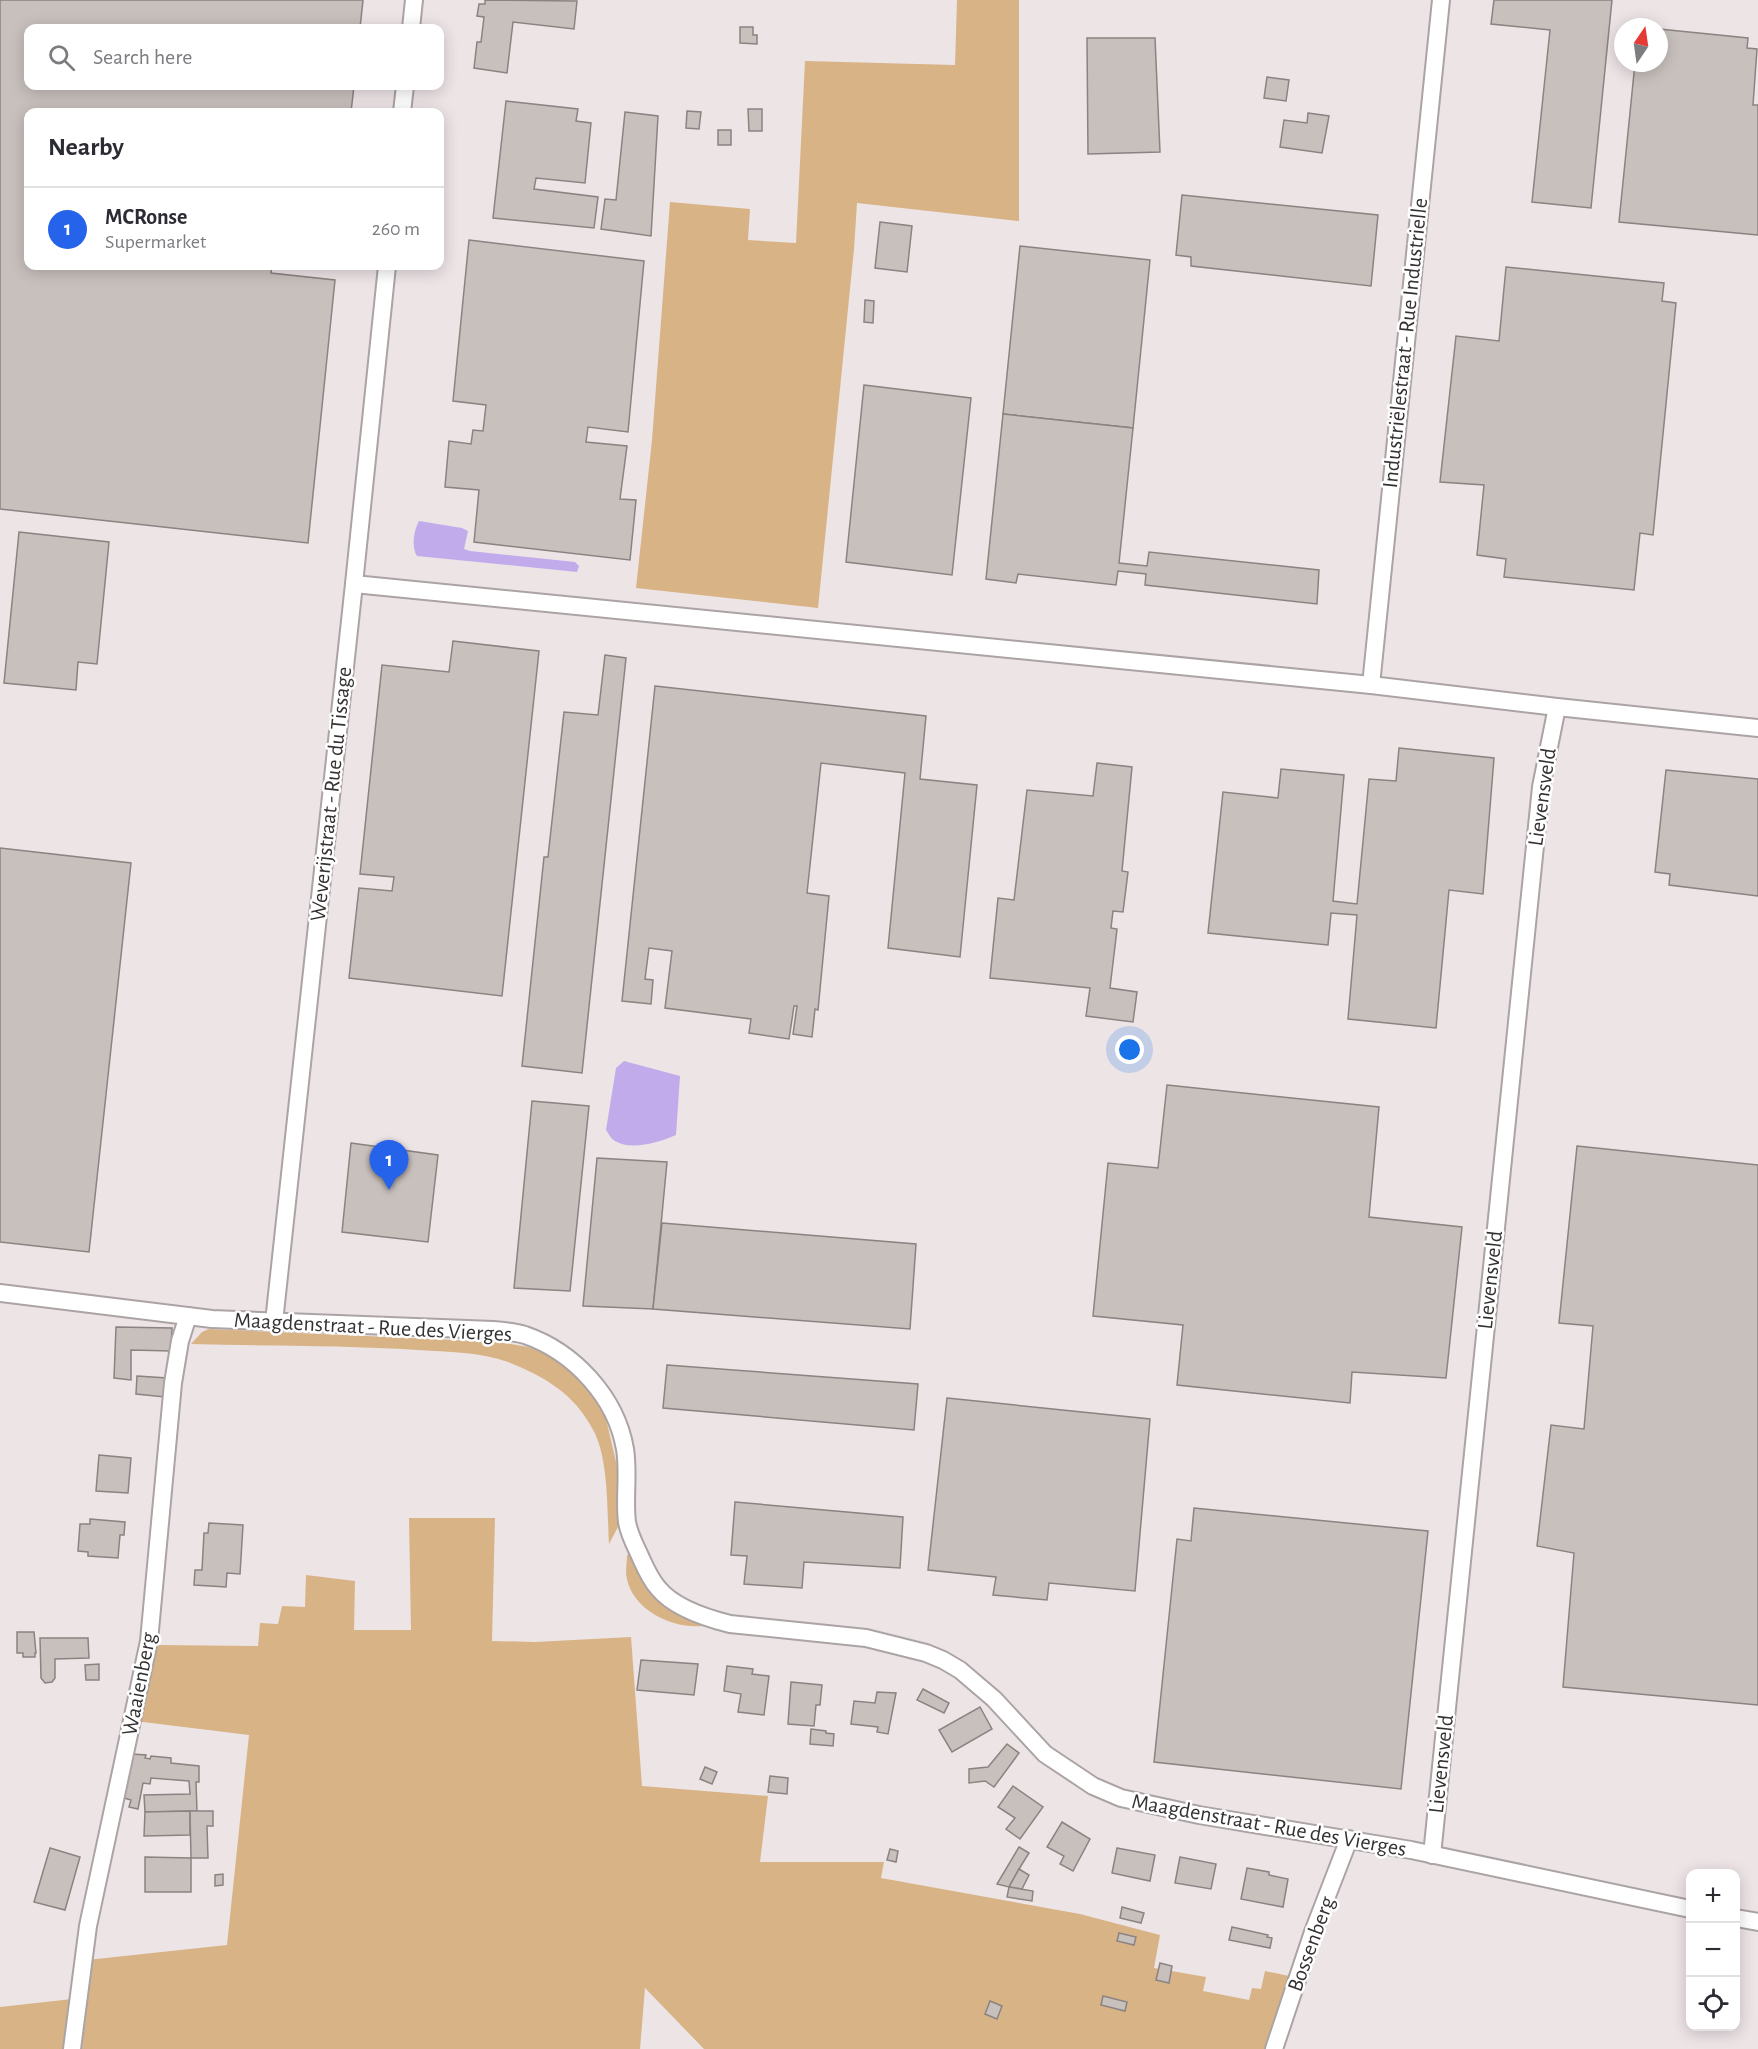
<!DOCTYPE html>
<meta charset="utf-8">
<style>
body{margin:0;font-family:"Alegreya Sans",sans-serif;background:#f2f2f3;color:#2b2b33}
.controls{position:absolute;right:18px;bottom:18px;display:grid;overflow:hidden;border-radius:12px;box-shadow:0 3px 15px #0003}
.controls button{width:54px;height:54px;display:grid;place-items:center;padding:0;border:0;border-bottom:2px solid #e1e1e2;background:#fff;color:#2b2b33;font:30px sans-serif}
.compass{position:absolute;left:1614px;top:18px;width:54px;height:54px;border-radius:50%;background:#fff;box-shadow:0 3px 15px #0003;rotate:13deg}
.you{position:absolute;left:1130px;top:1050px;width:21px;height:21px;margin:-15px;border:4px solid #fff;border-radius:50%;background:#1a73e8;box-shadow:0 0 0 9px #1a73e833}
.badge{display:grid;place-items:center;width:39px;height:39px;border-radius:50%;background:#2563eb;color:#fff;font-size:20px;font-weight:700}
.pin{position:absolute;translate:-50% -50px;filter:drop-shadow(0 2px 3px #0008)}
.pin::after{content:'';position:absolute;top:32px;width:21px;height:18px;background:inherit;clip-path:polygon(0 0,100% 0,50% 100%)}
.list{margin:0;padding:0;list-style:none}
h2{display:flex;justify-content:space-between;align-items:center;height:78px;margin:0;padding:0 24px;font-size:26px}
h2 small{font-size:20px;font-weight:400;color:#7c7c81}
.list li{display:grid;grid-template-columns:39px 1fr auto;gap:18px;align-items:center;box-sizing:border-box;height:84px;padding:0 24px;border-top:2px solid #e1e1e2}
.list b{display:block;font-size:22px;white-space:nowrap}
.list p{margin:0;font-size:20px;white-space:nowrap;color:#7c7c81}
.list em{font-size:20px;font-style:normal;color:#7c7c81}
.icon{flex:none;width:33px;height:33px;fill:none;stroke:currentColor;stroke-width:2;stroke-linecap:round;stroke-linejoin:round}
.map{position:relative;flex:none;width:1758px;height:2049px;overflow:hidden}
.search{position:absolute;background:#fff;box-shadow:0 3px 15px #0003;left:24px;top:24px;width:420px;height:66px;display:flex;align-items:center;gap:15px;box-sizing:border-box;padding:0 21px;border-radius:12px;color:#7c7c81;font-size:22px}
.panel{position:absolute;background:#fff;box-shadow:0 3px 15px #0003;left:24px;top:108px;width:420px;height:162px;border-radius:12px}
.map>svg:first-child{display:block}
</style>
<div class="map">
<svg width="1758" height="2049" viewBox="0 0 1758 2049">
<rect width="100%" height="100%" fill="#ede4e6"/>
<g fill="#d8b386">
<path d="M957,0H1019V221L857,203L854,249L818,608L636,588L652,440L670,202L750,209L748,240L796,243L805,61L955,65Z"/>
<path d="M209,1329L500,1342L528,1347L545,1353L575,1376L598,1399L606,1419L617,1466L619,1525L609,1544C607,1510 609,1456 592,1428C574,1394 544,1376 508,1362C481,1352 447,1352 418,1350C343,1345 267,1346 191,1344L202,1332Z"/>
<path d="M409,1518H495L492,1641L535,1642L631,1637L642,1786L768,1796L760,1862H884L881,1878L1080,1914L1160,1935L1154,1968L1206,1977L1203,1991L1249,2000L1252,1988L1261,1989L1265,1971L1294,1977L1270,2049H704L645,1988L640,2049H82L87,1960L227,1945L249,1735L135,1721L157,1645L258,1646L260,1623L278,1624L282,1606L305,1607L306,1575L355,1581L354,1630H411Z"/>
<path d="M632,1553L659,1596L676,1613L702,1626C673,1629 633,1610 627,1579C625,1571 627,1563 627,1555Z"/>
<path d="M72,1999L69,2049H0V2007Z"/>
</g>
<g fill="#c1abeb">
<path d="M419,521L462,528L468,531L464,549L470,551L575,562L579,566L577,572L417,556C411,547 414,530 419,521Z"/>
<path d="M624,1061L680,1076L676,1135C660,1142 631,1151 615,1141C611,1139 609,1134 606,1130L616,1068Z"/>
</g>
<g fill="#c8c0bd" stroke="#8b8381" stroke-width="1.5">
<path d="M0,0H363L360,28H28V86H354L351,112H28V266H272L271,273L335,280L308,543L0,509Z"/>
<path d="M485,0L577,1L574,29L513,22L507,73L474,68L477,42H481L484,17L477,16L479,4H485Z"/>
<path d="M1494,0H1612L1591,208L1532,202L1550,30L1491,24Z"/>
<path d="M740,27H753V35H757V44L740,43Z"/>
<path d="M1659,29L1748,38L1747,48L1757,49L1753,105H1758V235L1619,222L1635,63H1659Z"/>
<path d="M1087,38H1155L1160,152L1088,154Z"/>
<path d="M1267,77L1289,80L1286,101L1264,98Z"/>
<path d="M506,101L578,109L576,121L591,123L585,183L536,178L534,189L598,197L594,228L493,218Z"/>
<path d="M748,109H762V131H749Z"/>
<path d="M687,111L701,112L699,129L686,128Z"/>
<path d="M625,112L658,116L651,236L601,229L605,199L616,200Z"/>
<path d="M1308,113L1329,116L1322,153L1280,147L1284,120L1307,123Z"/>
<rect x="718" y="130" width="13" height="15"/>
<path d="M1182,195L1378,215L1371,286L1191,266V257L1176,255Z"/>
<path d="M880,222L912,226L907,272L875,268Z"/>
<path d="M469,240L644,261L628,432L588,427L586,442L627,446L620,499L636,500L630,560L474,542L479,490L445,487L449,441L471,444L473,430L483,431L486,405L453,401Z"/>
<path d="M1020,246L1150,260L1133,428L1003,414Z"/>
<path d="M1506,267L1664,283L1662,301L1676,303L1653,535L1640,533L1634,590L1504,577L1506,559L1477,555L1484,485L1440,482L1456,336L1499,341Z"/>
<path d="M865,300L874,301L873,323L864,322Z"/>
<path d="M864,385L971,398L952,575L846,562Z"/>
<path d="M1003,414L1133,428L1119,563L1147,566L1149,552L1319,570L1317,604L1145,585L1146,574L1118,571L1116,585L1018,574L1016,583L986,579Z"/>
<path d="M19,532L109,542L97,664L78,662L76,690L4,683Z"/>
<path d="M453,641L539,651L502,996L349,978L359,888L392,891L394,877L360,874L382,665L449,672Z"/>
<path d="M605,655L626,658L582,1073L522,1066L544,857H548L564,712L598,715Z"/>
<path d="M655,686L926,716L920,779L977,785L960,957L888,948L905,773L821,763L807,893L829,896L818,1010L815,1009L812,1037L793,1034L797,1006H794L789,1039L749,1033L751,1019L665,1008L672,951L649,948L645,979L653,980L651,1004L622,1001Z"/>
<path d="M1399,748L1494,758L1483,894L1449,890L1436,1028L1348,1019L1357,915L1331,913L1328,945L1208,933L1223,792L1278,798L1281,769L1344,775L1333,901L1357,904L1369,779L1396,781Z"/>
<path d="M1097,763L1132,767L1122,871L1128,872L1123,912L1113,911L1111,928L1117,929L1110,988L1137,992L1133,1022L1086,1016L1090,988L990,978L998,898L1014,900L1027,790L1093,796Z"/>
<path d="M1666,770L1758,779V896L1669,885L1670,874L1655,872Z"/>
<path d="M0,848L131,863L89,1252L0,1242Z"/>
<path d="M1167,1085L1379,1107L1369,1217L1462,1227L1446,1378L1352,1372L1350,1403L1177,1385L1183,1325L1093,1316L1108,1163L1158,1168Z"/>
<path d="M532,1101L589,1106L570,1291L514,1288Z"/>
<path d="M351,1143L438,1155L428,1242L342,1232Z"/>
<path d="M1577,1146L1758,1165V1705L1563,1687L1574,1553L1537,1546L1551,1425L1584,1429L1593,1326L1559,1323Z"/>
<path d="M597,1158L667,1162L653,1309L583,1306Z"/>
<path d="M662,1223L916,1244L910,1329L653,1309Z"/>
<path d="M116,1327L172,1328L171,1351L131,1350V1380L114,1378Z"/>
<path d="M667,1365L918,1384L914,1430L663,1408Z"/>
<path d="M137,1376L167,1378L165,1397L136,1394Z"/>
<path d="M947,1398L1150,1419L1135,1591L1049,1583L1047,1600L993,1595L996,1577L928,1570Z"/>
<path d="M99,1455L131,1458L128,1493L96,1491Z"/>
<path d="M735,1502L903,1517L900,1568L804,1562L802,1588L744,1584L747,1556L731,1555Z"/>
<path d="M1194,1508L1428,1531L1401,1789L1154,1762L1177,1539L1191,1541Z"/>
<path d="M90,1519L125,1522L124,1535H120L118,1558L88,1556V1552L78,1551L80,1524H90Z"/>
<path d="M209,1523L243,1525L240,1574L227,1573L226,1587L194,1585L195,1570H202L204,1533H208Z"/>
<path d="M17,1632H34L36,1653H35V1657H23V1653H17Z"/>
<path d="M40,1638H88L89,1658L55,1659V1678L52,1682L45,1683L41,1678Z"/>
<path d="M641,1660L698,1664L694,1695L637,1690Z"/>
<path d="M99,1664V1680H86L85,1665Z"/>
<path d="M727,1666L753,1669L752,1674L769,1676L764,1715L738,1712L741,1694L724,1691Z"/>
<path d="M791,1682L822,1685L820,1705H816L814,1726L788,1724Z"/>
<path d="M923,1689L949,1703L944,1713L917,1700Z"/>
<path d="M877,1692L896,1693L888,1734L877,1732L878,1727L851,1724L854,1701L875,1703Z"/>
<path d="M980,1707L992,1729L952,1752L939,1730Z"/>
<path d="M811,1729L826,1731V1733L834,1734L833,1746L810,1744Z"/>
<path d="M1007,1744L1019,1753L994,1787L985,1781L969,1783V1769L988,1767Z"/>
<path d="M132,1754L146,1755L145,1758L150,1759L151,1756L171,1758V1763L199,1766V1782H196L197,1811L145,1812L144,1795L190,1794L189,1781L151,1778L150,1784L143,1783L138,1809L129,1807L131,1800L124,1798Z"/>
<path d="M705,1767L717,1772L712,1784L700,1779Z"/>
<path d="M770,1776L788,1778L787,1794L768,1792Z"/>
<path d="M1013,1786L1043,1807L1020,1839L1006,1829L1015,1818L998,1807Z"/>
<path d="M190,1811V1835L144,1836L145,1812Z"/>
<path d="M190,1811H213V1826H207L208,1858H191Z"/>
<path d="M1062,1822L1090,1839L1073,1871L1060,1864L1064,1856L1047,1847Z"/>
<path d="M1019,1847L1029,1853L1019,1869L1009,1887L997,1884Z"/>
<path d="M50,1848L80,1857L65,1910L34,1902Z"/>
<path d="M1117,1848L1155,1855L1150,1881L1112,1873Z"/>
<path d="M890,1849L898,1851L896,1862L887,1860Z"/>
<path d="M145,1857L191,1858V1892H145Z"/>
<path d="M1180,1857L1216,1864L1211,1889L1175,1883Z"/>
<path d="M1247,1868L1269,1872V1875L1288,1879L1283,1907L1241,1899Z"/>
<path d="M1019,1869L1029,1875L1022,1889L1009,1887Z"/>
<path d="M223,1874V1885L215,1886V1875Z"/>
<path d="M1009,1887L1033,1891L1032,1901L1007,1897Z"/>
<path d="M1122,1907L1144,1913L1141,1923L1120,1918Z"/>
<path d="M1232,1927L1268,1935L1267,1937L1272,1938L1270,1948L1229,1940Z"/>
<path d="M1119,1933L1136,1937L1134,1945L1117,1941Z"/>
<path d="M1160,1963L1172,1966L1169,1983L1156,1980Z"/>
<path d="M1103,1996L1127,2002L1125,2011L1101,2005Z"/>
<path d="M990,2001L1002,2006L997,2019L985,2014Z"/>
</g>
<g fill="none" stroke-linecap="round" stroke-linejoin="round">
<g stroke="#aba3a4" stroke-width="20">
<g id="street">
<path d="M411,28L414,0"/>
<path d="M402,112L405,86"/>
<path d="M354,584L1371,685L1557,707L1758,728"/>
<path d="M1371,685L1441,0"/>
<path d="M0,1293L212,1319L493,1330C504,1331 515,1332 525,1335C574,1352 616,1397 625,1449C629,1474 624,1498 627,1522C629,1534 635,1545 640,1556C645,1567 650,1579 658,1588C674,1608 706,1618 730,1624L866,1638L926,1653L943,1660L960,1670L994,1699L1045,1754L1093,1786L1121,1798L1199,1815L1411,1850L1690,1909"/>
<path d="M274,1322L354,584L387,266"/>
<path d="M1432,1855L1541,787L1557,707"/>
<path d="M1736,1918L1758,1922"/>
<path d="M72,2049L88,1926L149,1641L173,1383L180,1341L188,1316"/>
<path d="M1274,2049L1313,1932L1349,1839"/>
</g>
</g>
<use href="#street" stroke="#fff" stroke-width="16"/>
</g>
<g text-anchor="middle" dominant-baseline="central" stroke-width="5" stroke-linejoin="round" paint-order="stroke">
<g font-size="22" fill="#343132" stroke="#fff">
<text transform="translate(1405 343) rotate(-84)">Industriëlestraat - Rue Industrielle</text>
<text transform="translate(331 794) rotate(-84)">Weverijstraat - Rue du Tissage</text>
<text transform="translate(1542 797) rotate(-82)">Lievensveld</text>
<text transform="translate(1490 1280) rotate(-84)">Lievensveld</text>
<text transform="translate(373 1327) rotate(3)">Maagdenstraat - Rue des Vierges</text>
<text transform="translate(139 1684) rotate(-79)">Waaienberg</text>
<text transform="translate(1441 1764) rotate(-84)">Lievensveld</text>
<text transform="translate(1269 1825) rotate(10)">Maagdenstraat - Rue des Vierges</text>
<text transform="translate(1311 1944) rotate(-70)">Bossenberg</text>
</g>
</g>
</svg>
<div class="controls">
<button>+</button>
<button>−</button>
<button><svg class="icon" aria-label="locate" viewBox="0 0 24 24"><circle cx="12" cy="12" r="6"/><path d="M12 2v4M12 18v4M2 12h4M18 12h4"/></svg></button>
</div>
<svg class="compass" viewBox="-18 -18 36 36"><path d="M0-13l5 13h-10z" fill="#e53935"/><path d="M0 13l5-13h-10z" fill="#7c7c81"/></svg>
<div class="you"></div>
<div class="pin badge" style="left:389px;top:1190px">1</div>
<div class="search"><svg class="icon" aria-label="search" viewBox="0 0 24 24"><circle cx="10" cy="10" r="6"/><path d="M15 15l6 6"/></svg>Search here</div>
<section class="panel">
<h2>Nearby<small></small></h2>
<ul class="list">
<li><span class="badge">1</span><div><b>MCRonse</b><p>Supermarket</p></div><em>260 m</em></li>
</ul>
</section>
</div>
